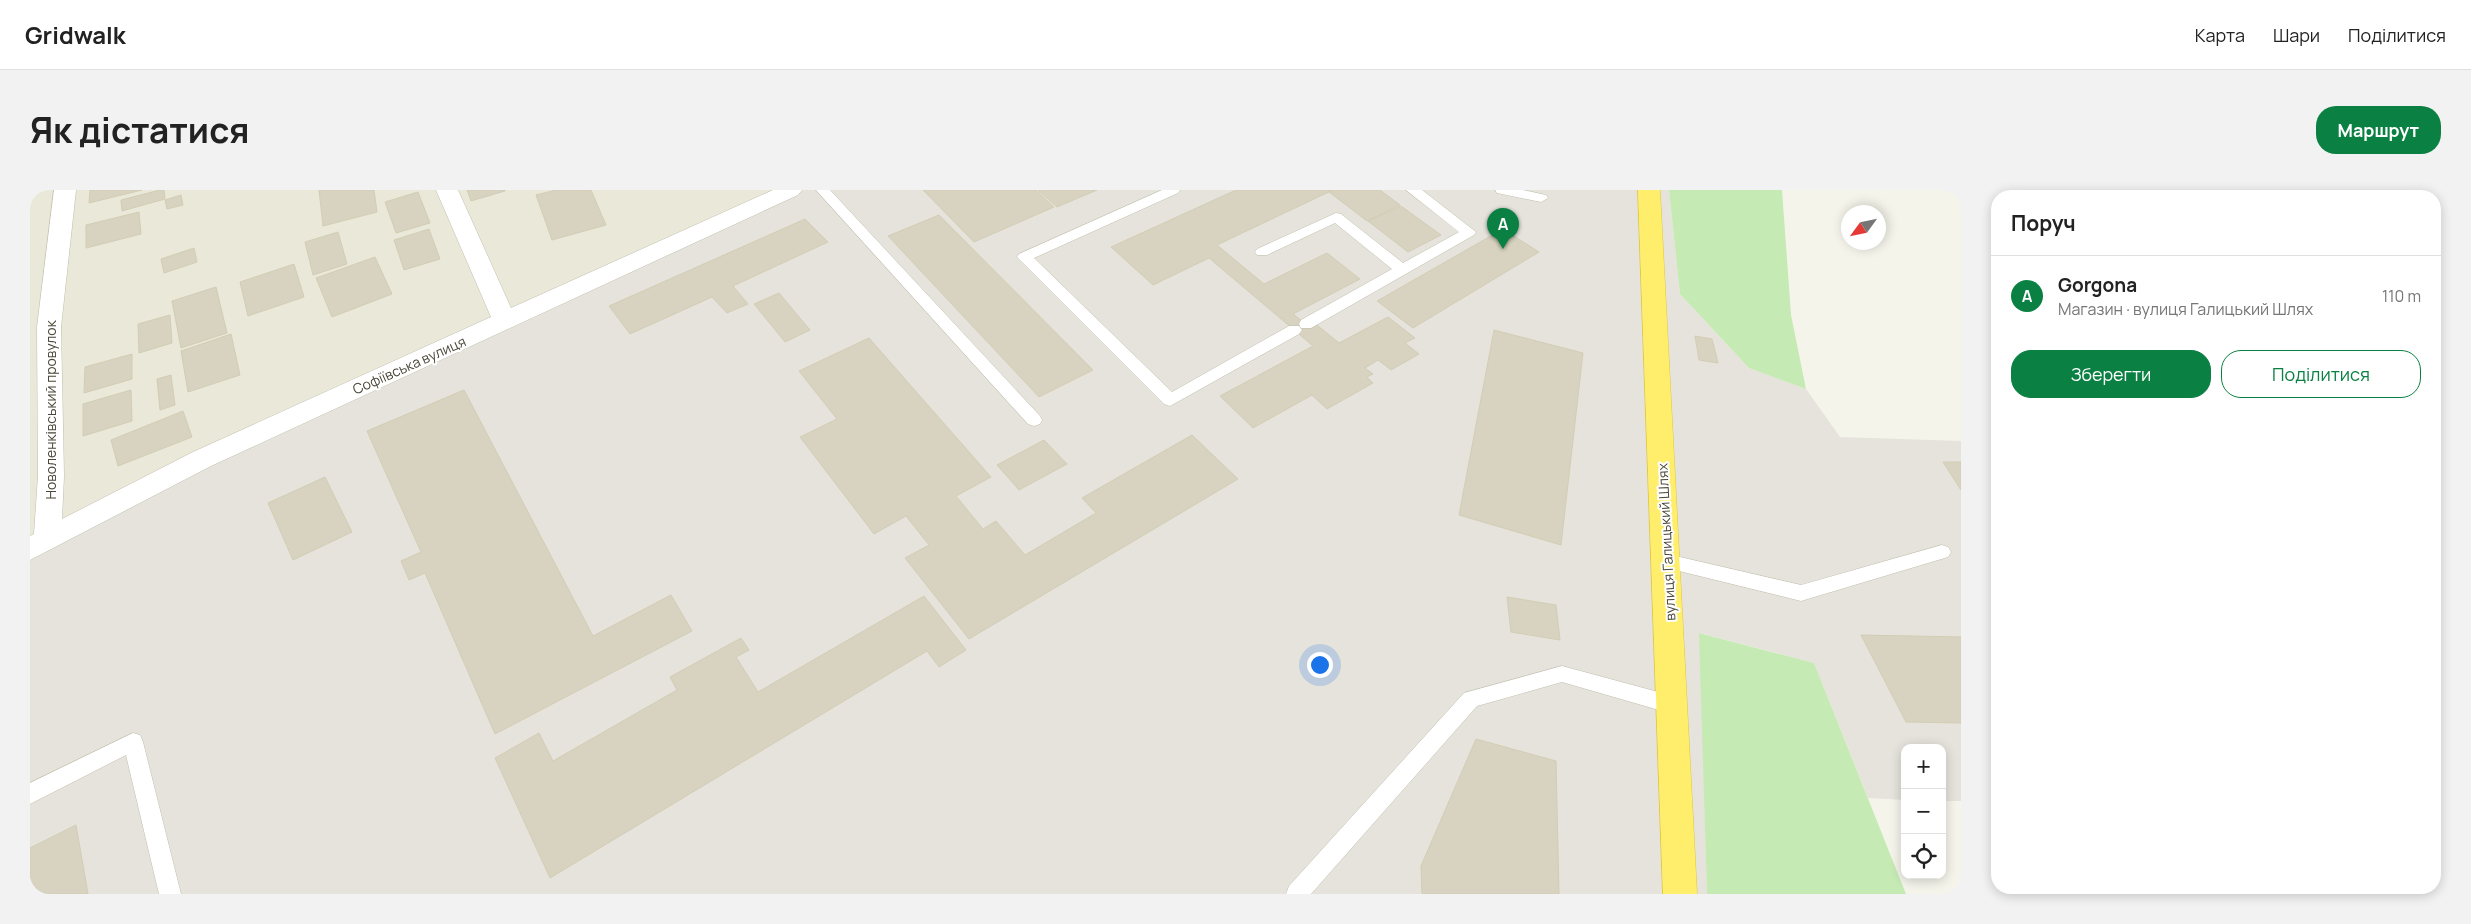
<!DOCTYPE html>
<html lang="uk">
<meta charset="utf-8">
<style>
body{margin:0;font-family:Manrope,sans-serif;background:#f2f2f2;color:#222}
.controls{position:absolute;right:15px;bottom:15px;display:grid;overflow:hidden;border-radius:10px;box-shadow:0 2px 12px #0003}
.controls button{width:45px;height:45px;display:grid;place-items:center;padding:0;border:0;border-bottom:1px solid #e0e0e0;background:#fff;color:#222;font:25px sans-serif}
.compass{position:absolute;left:1811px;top:15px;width:45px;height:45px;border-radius:50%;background:#fff;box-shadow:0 2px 12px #0003;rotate:237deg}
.you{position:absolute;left:1289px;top:474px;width:18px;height:18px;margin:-12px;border:4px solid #fff;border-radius:50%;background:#1a73e8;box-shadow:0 0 0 8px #1a73e833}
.badge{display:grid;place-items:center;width:32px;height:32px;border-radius:50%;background:#0b8043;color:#fff;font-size:16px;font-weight:700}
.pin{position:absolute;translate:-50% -41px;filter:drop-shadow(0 1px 2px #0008)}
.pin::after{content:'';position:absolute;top:26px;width:18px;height:15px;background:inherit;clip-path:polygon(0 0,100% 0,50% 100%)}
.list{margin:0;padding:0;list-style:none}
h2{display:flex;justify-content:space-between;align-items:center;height:65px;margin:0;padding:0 20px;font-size:21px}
h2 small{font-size:16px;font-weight:400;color:#767676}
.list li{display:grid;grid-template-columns:32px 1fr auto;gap:15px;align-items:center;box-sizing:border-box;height:80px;padding:0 20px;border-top:1px solid #e0e0e0}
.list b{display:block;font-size:19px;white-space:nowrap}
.list p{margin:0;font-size:16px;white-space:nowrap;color:#767676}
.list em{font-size:16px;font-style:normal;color:#767676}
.actions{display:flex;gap:10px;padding:15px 20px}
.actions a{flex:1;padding:11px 0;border:1px solid #0b8043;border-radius:20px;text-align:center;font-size:18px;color:#0b8043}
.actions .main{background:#0b8043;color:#fff}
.icon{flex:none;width:28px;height:28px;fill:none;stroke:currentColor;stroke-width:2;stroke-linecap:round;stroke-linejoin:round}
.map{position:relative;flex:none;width:1931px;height:704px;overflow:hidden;border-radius:20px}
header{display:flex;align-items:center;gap:30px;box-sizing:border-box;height:70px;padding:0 25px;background:#fff;border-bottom:1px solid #e0e0e0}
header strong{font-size:24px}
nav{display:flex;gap:28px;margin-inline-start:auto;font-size:18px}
.intro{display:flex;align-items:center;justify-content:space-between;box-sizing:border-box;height:120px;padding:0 30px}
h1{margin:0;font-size:35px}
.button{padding:12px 22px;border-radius:20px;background:#0b8043;color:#fff;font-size:18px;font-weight:700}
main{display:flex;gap:30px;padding:0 30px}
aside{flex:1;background:#fff;border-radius:20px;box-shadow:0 2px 12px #0003}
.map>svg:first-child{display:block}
</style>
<header>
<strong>Gridwalk</strong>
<nav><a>Карта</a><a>Шари</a><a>Поділитися</a></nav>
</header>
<div class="intro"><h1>Як дістатися</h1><a class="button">Маршрут</a></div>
<main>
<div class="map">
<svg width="1931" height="704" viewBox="0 0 1931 704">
<rect width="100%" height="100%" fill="#f5f4eb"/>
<path fill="#e9e8d9" d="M0,0H755L0,353Z"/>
<path fill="#e5e3dc" d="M755,0H1639L1650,104L1719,178L1776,199L1810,247L1931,251V611H1912V558H1875V610L1838,608L1784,473L1670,443L1677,704H0V353Z"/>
<g fill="#c5eab3">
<path d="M1639,0H1752L1761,125L1776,199L1719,178L1650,104Z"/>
<path d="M1669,443L1784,473L1876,704H1677Z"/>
</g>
<g fill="#d7d3c0" stroke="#d2cdb3">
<path d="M60,0H112L59,13Z"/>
<path d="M130,0H134L135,9L92,21L91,10Z"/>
<path d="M289,0H344L347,22L293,36Z"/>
<path d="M437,0H475V1L441,11Z"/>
<path d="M526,0H561L576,35L522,50L506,5Z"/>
<path d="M893,0H1006L1024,17L944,52Z"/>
<path d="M1008,0H1067L1027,17Z"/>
<path d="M1206,0H1303L1187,55L1234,94L1297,63L1330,89L1263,124L1281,138L1287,135L1309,153L1358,127L1385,148L1375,153L1389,164L1361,180L1348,170L1335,178L1343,184L1337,187L1343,193L1297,219L1282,205L1223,238L1190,206L1283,156L1179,68L1123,95L1081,57Z"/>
<path d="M1303,0H1350L1370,15L1337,31L1299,2Z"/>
<path d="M388,2L400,33L366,43L355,12Z"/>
<path d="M151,5L153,15L137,19L135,10Z"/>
<path d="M1371,16L1411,45L1378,62L1338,31Z"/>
<path d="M109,22L111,44L56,58V35Z"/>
<path d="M909,25L1063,180L1009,207L858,46Z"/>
<path d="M775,29L798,52L703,96L718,114L697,123L682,107L600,144L579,116Z"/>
<path d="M399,39L410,69L374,80L364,50Z"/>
<path d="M1473,39L1509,62L1383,138L1347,111Z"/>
<path d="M308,42L317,74L283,85L275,52Z"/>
<path d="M164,58L167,72L134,83L131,69Z"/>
<path d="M345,67L362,104L302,127L286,88Z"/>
<path d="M264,74L274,107L218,126L210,92Z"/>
<path d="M186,97L197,143L151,158L142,111Z"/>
<path d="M749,103L780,140L755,152L724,114Z"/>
<path d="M140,125L142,153L109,163L108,134Z"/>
<path d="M1464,140L1553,163L1531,355L1429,325Z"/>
<path d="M201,144L210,185L158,202L151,161Z"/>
<path d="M1665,146L1682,149L1688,173L1669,170Z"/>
<path d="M839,148L961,287L926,306L953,339L966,331L995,365L1066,323L1052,308L1162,245L1208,289L939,449L875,368L899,355L876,326L844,344L770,247L807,229L769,181Z"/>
<path d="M102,164V189L54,203L55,177Z"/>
<path d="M141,185L145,215L130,220L127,189Z"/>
<path d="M101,200L102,231L53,246V214Z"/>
<path d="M434,200L563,446L641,405L662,441L465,544L395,383L379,390L371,371L391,362L337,241Z"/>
<path d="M153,221L162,247L88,276L81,250Z"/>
<path d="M1014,250L1037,274L989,300L967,275Z"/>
<path d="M1913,272H1931V300Z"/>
<path d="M295,287L322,342L263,370L238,313Z"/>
<path d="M894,406L936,460L909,477L897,461L520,688L465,568L509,543L523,571L647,500L640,487L711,448L719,460L706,467L728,502Z"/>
<path d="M1477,407L1526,415L1530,450L1481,442Z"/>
<path d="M1831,445L1931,447V533L1876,532Z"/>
<path d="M1446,549L1526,571L1529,704H1392L1391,676Z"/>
<path d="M46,635L58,704H0V658Z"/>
</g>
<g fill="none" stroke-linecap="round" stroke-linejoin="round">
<g stroke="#c1bfad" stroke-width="1">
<g id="lane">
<path d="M786,0H800L1010,226L1012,230L1010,234L1004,236L998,234Z"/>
<path d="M1132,0H1150L1148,3L1004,68L1142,202L1259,136H1269L1272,140L1269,144L1140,216L1134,214L987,67L989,64Z"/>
<path d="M1376,0H1392L1446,42L1444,45L1281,138H1271L1269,134L1271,130L1362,79L1305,33L1237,65H1227L1225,62L1227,59L1306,23L1311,24L1373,73L1429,42Z"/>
<path d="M1465,0H1493L1516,5L1518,8L1511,12L1467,3Z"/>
<path d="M1912,355L1918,357L1921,362L1918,367L1771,411L1637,378L1631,376L1628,371L1631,366L1637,364L1771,395Z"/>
<path d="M1532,476L1643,506L1650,509L1653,515L1650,521L1643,524L1532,492L1447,516L1281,704H1256L1259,696L1434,503Z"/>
<path d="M103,543L110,545L113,552L151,704H129L96,565L0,614V593Z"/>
</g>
</g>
<g stroke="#c1bfad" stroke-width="1">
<path id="street" d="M24,0H46L31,137L34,286L32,329L163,262L461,127L406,0H428L481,118L743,0H772L768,5L181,276L0,370V346L4,344L8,286L7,137Z"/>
</g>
<g stroke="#e0c73a" stroke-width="1">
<path id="highway" d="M1608,0H1630L1667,704H1633Z"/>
</g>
<use href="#lane" fill="#fff" fill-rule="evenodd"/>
<use href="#street" fill="#fff" fill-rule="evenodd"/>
<use href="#highway" fill="#ffee6c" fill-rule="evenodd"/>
</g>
<g text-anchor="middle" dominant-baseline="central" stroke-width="4" stroke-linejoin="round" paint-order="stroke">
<g font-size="14" fill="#4a4738" stroke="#fff">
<text transform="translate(379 175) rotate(-24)">Софіївська вулиця</text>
<text transform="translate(20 220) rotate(-90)">Новоленківський провулок</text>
<text transform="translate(1636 352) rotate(-93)">вулиця Галицький Шлях</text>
</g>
</g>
</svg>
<div class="controls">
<button>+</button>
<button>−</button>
<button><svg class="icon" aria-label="locate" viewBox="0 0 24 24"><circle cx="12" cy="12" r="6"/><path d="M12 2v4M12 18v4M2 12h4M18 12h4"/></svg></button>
</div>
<svg class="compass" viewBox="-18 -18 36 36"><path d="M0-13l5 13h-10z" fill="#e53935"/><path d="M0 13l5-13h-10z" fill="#767676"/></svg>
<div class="you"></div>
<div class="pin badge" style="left:1473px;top:59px">A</div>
</div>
<aside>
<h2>Поруч<small></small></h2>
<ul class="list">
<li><span class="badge">A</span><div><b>Gorgona</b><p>Магазин · вулиця Галицький Шлях</p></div><em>110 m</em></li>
</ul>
<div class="actions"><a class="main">Зберегти</a><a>Поділитися</a></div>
</aside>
</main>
